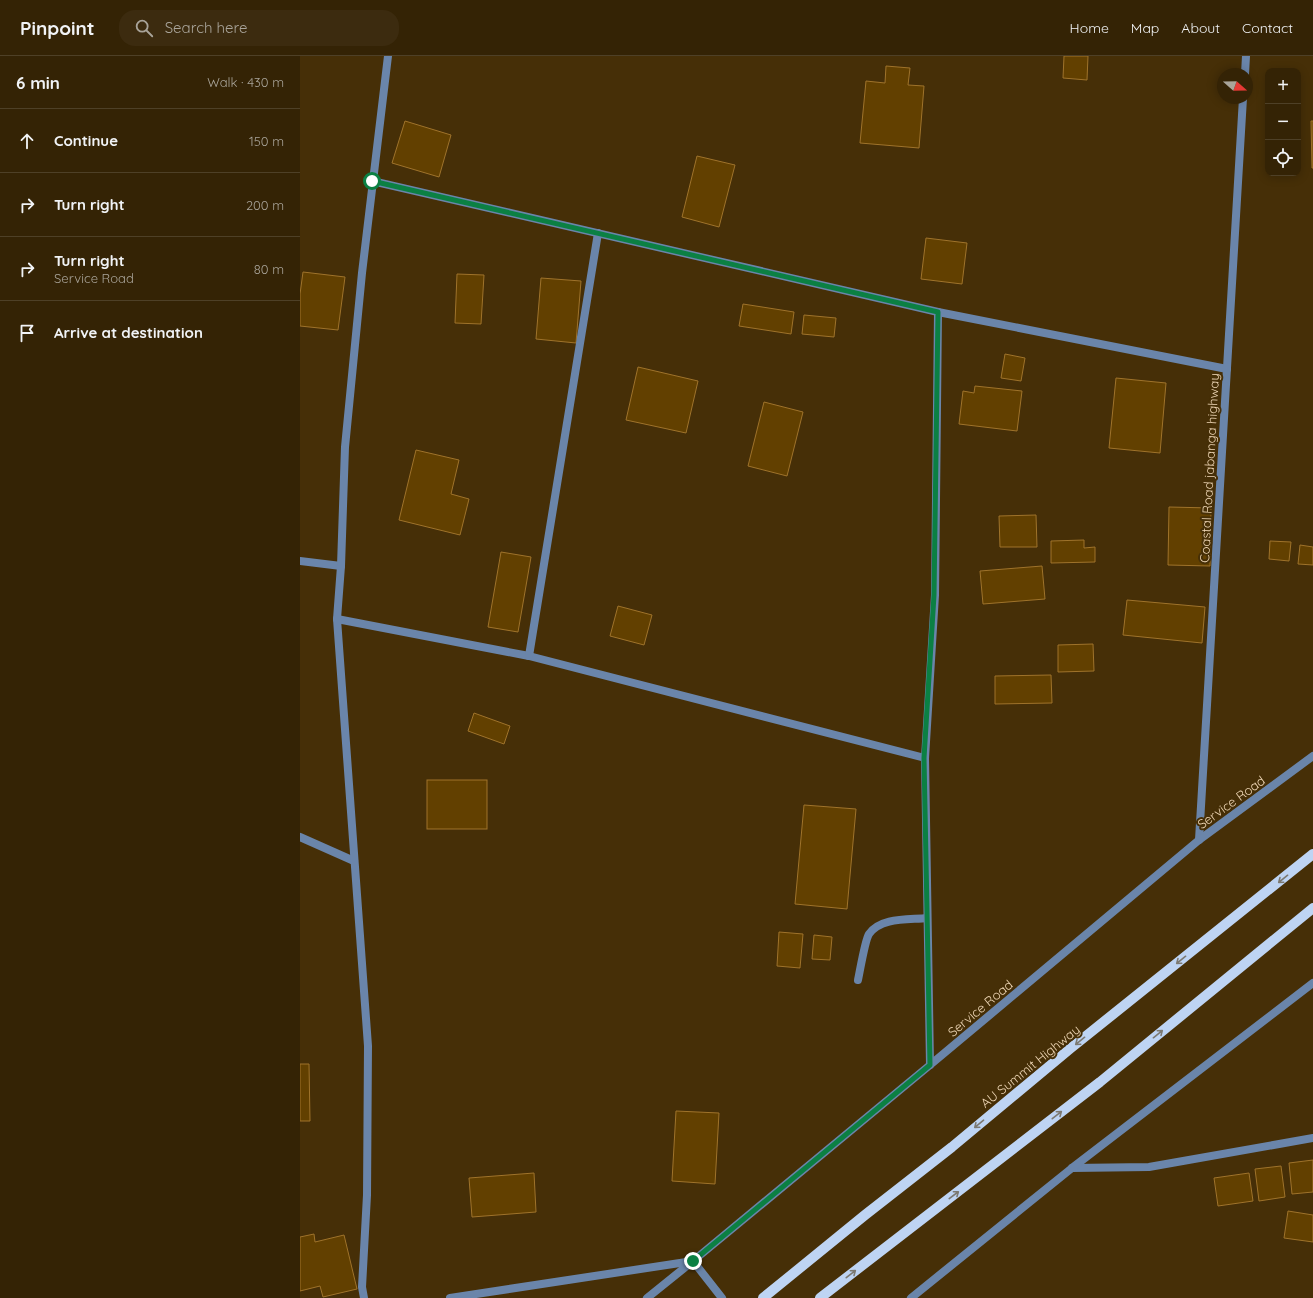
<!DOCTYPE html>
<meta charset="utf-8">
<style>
body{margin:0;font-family:Quicksand,sans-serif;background:#3c2b0f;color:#f1f3f6}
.controls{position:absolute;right:12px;top:12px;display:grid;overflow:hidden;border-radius:8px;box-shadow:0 2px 10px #0003}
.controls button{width:36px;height:36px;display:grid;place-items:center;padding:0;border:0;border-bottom:1px solid #4e4027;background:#342305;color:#f1f3f6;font:20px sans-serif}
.compass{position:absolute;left:917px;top:12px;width:36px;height:36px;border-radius:50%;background:#342305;box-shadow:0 2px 10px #0003;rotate:110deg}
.stop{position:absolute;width:12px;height:12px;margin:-9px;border:3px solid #0b8043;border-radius:50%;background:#fff}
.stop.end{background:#0b8043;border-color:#fff;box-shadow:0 1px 4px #0008}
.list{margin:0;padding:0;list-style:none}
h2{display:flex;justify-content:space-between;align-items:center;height:52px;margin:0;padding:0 16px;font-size:17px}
h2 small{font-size:13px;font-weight:400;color:#a9a49a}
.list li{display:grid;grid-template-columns:26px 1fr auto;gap:12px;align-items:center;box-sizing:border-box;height:64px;padding:0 16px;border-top:1px solid #4e4027}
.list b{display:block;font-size:15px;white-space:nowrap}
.list p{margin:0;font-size:13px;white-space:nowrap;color:#a9a49a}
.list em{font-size:13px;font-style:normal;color:#a9a49a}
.icon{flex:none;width:22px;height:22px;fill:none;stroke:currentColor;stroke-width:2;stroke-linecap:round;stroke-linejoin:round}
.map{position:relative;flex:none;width:1013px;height:1242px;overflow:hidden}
header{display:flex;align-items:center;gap:24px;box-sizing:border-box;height:56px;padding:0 20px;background:#342305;border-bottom:1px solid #4e4027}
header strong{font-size:19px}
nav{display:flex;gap:22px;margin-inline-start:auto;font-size:14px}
.search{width:280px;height:36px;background:#3c2b0f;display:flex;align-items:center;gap:10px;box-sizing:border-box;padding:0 14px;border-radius:16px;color:#a9a49a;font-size:15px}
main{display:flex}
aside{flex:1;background:#342305}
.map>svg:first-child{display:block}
</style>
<header>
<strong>Pinpoint</strong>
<div class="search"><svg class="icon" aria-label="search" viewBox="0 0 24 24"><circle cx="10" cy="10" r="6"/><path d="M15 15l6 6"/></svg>Search here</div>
<nav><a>Home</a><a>Map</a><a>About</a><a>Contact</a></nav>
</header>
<main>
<aside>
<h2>6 min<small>Walk · 430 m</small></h2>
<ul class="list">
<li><svg class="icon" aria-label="ahead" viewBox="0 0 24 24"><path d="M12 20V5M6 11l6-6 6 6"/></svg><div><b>Continue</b></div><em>150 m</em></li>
<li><svg class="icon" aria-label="right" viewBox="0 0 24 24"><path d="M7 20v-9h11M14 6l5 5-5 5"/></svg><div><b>Turn right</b></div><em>200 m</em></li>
<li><svg class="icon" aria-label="right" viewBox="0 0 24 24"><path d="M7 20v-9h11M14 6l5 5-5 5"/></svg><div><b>Turn right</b><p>Service Road</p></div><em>80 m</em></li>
<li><svg class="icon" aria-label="arrive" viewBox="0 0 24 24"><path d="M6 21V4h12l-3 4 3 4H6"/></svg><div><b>Arrive at destination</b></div></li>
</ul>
</aside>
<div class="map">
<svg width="1013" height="1242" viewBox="0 0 1013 1242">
<rect width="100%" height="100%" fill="#462f07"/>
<g fill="#624000" stroke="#9f732b">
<path d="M764,0H788L787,24L763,22Z"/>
<path d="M586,10L610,12L608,29L624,30L619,92L560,87L566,25L585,27Z"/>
<path d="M105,65L151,79L139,121L92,107Z"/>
<path d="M1011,65H1013V112H1012Z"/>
<path d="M397,100L435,109L419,171L382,161Z"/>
<path d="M626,182L667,187L662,228L621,223Z"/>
<path d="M3,216L45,221L38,274L0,270V238Z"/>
<path d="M157,218L184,219L181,268L155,267Z"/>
<path d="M241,222L281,225L276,287L236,283Z"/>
<path d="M443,248L494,256L491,278L439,270Z"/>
<path d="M504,259L536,262L534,281L502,278Z"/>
<path d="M705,298L725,302L721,325L701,322Z"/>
<path d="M338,311L398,325L386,377L326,364Z"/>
<path d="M816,322L866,327L860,397L809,392Z"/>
<path d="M675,330L722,335L717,375L659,368L663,335L674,337Z"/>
<path d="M464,346L503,356L487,420L448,410Z"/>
<path d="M116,394L159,404L151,438L169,443L160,479L99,464Z"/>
<path d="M869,451L911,452L910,510L868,509Z"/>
<path d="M736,459L737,491H700L699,460Z"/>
<path d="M784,484V492L795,491V506L751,507V485Z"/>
<path d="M970,485L991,486L989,505L969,503Z"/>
<path d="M1000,489L1013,491V509L998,508Z"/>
<path d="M201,496L231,501L218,576L188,571Z"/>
<path d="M742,510L745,543L683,548L680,515Z"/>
<path d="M827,544L905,551L902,587L823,579Z"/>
<path d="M318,550L352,559L344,589L310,580Z"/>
<path d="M793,588L794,615L758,616V589Z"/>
<path d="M751,619L752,647L695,648V620Z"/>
<path d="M174,657L210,670L204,688L168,675Z"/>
<rect x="127" y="724" width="60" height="49"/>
<path d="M504,749L556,753L547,853L495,848Z"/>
<path d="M479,876L503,878L500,912L477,910Z"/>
<path d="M514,879L532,881L530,904L512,903Z"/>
<path d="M0,1008H9L10,1065H0Z"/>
<path d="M376,1055L419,1057L415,1128L372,1125Z"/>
<path d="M1013,1104V1136L992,1138L989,1107Z"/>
<path d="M981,1110L985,1141L959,1145L955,1113Z"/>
<path d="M234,1117L236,1156L172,1161L169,1122Z"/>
<path d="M949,1117L953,1145L918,1150L914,1122Z"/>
<path d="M988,1155L1013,1159V1186L984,1182Z"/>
<path d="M14,1178L15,1186L44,1179L57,1233L23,1241L20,1230L0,1235V1181Z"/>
</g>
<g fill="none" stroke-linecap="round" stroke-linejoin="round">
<g stroke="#6a85aa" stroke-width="8">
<path d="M945,18L946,0"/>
<path d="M72,125L638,256L927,313"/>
<path d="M0,505L41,510"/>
<path d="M37,563L229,600L625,702"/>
<path d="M229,600L298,177"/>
<path d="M0,781L54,805"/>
<path d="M899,784L943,42"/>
<path d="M558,924C560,915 565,884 569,878C581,861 609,864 627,862"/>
<path d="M630,1009L625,702L635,539L638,256"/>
<path d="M772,1112L849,1111L1013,1082"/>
<path d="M64,1242L62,1231L67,1139L68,990L37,563L41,510L45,391L62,217L88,0"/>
<path d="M150,1242L393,1205L422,1242"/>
<path d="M347,1242L393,1205L630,1009L899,784L1013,700"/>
<path d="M611,1242L772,1112L1013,927"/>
</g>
<g stroke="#bed4f3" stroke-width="10">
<path d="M463,1242L565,1159L652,1091L771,992L1013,798"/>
<path d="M520,1242L800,1026L1013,852"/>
</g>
</g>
<defs><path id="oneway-shaft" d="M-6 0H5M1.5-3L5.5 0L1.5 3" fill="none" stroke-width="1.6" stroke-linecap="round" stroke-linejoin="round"/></defs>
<g stroke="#7c7971">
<use href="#oneway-shaft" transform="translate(983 823) rotate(141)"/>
<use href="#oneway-shaft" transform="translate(881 904) rotate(141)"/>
<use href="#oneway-shaft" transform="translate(858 978) rotate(-39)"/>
<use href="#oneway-shaft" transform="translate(780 985) rotate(141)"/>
<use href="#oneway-shaft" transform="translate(757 1059) rotate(-38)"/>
<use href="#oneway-shaft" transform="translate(679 1068) rotate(140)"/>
<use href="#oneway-shaft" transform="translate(654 1139) rotate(-37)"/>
<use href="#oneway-shaft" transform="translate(551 1218) rotate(-38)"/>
</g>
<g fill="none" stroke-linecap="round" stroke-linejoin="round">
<path stroke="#0b8043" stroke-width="5" d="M72,125L638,256L634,539L624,702L630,1009L393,1205"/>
</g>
<g text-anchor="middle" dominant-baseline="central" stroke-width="4" stroke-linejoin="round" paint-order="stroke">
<g font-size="13" fill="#edd5b4" stroke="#462f07">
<text transform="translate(909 412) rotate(-87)">Coastal Road jabanga highway</text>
<text transform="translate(931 746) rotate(-36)">Service Road</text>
<text transform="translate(680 952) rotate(-40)">Service Road</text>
<text transform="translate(730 1010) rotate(-39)">AU Summit Highway</text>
</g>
</g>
</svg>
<div class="controls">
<button>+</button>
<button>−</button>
<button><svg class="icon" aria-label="locate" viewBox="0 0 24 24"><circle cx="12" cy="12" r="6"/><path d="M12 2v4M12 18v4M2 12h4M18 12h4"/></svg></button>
</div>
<svg class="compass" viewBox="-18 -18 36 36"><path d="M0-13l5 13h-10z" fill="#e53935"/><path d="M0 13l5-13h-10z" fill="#a9a49a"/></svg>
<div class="stop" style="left:72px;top:125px"></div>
<div class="stop end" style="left:393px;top:1205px"></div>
</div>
</main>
